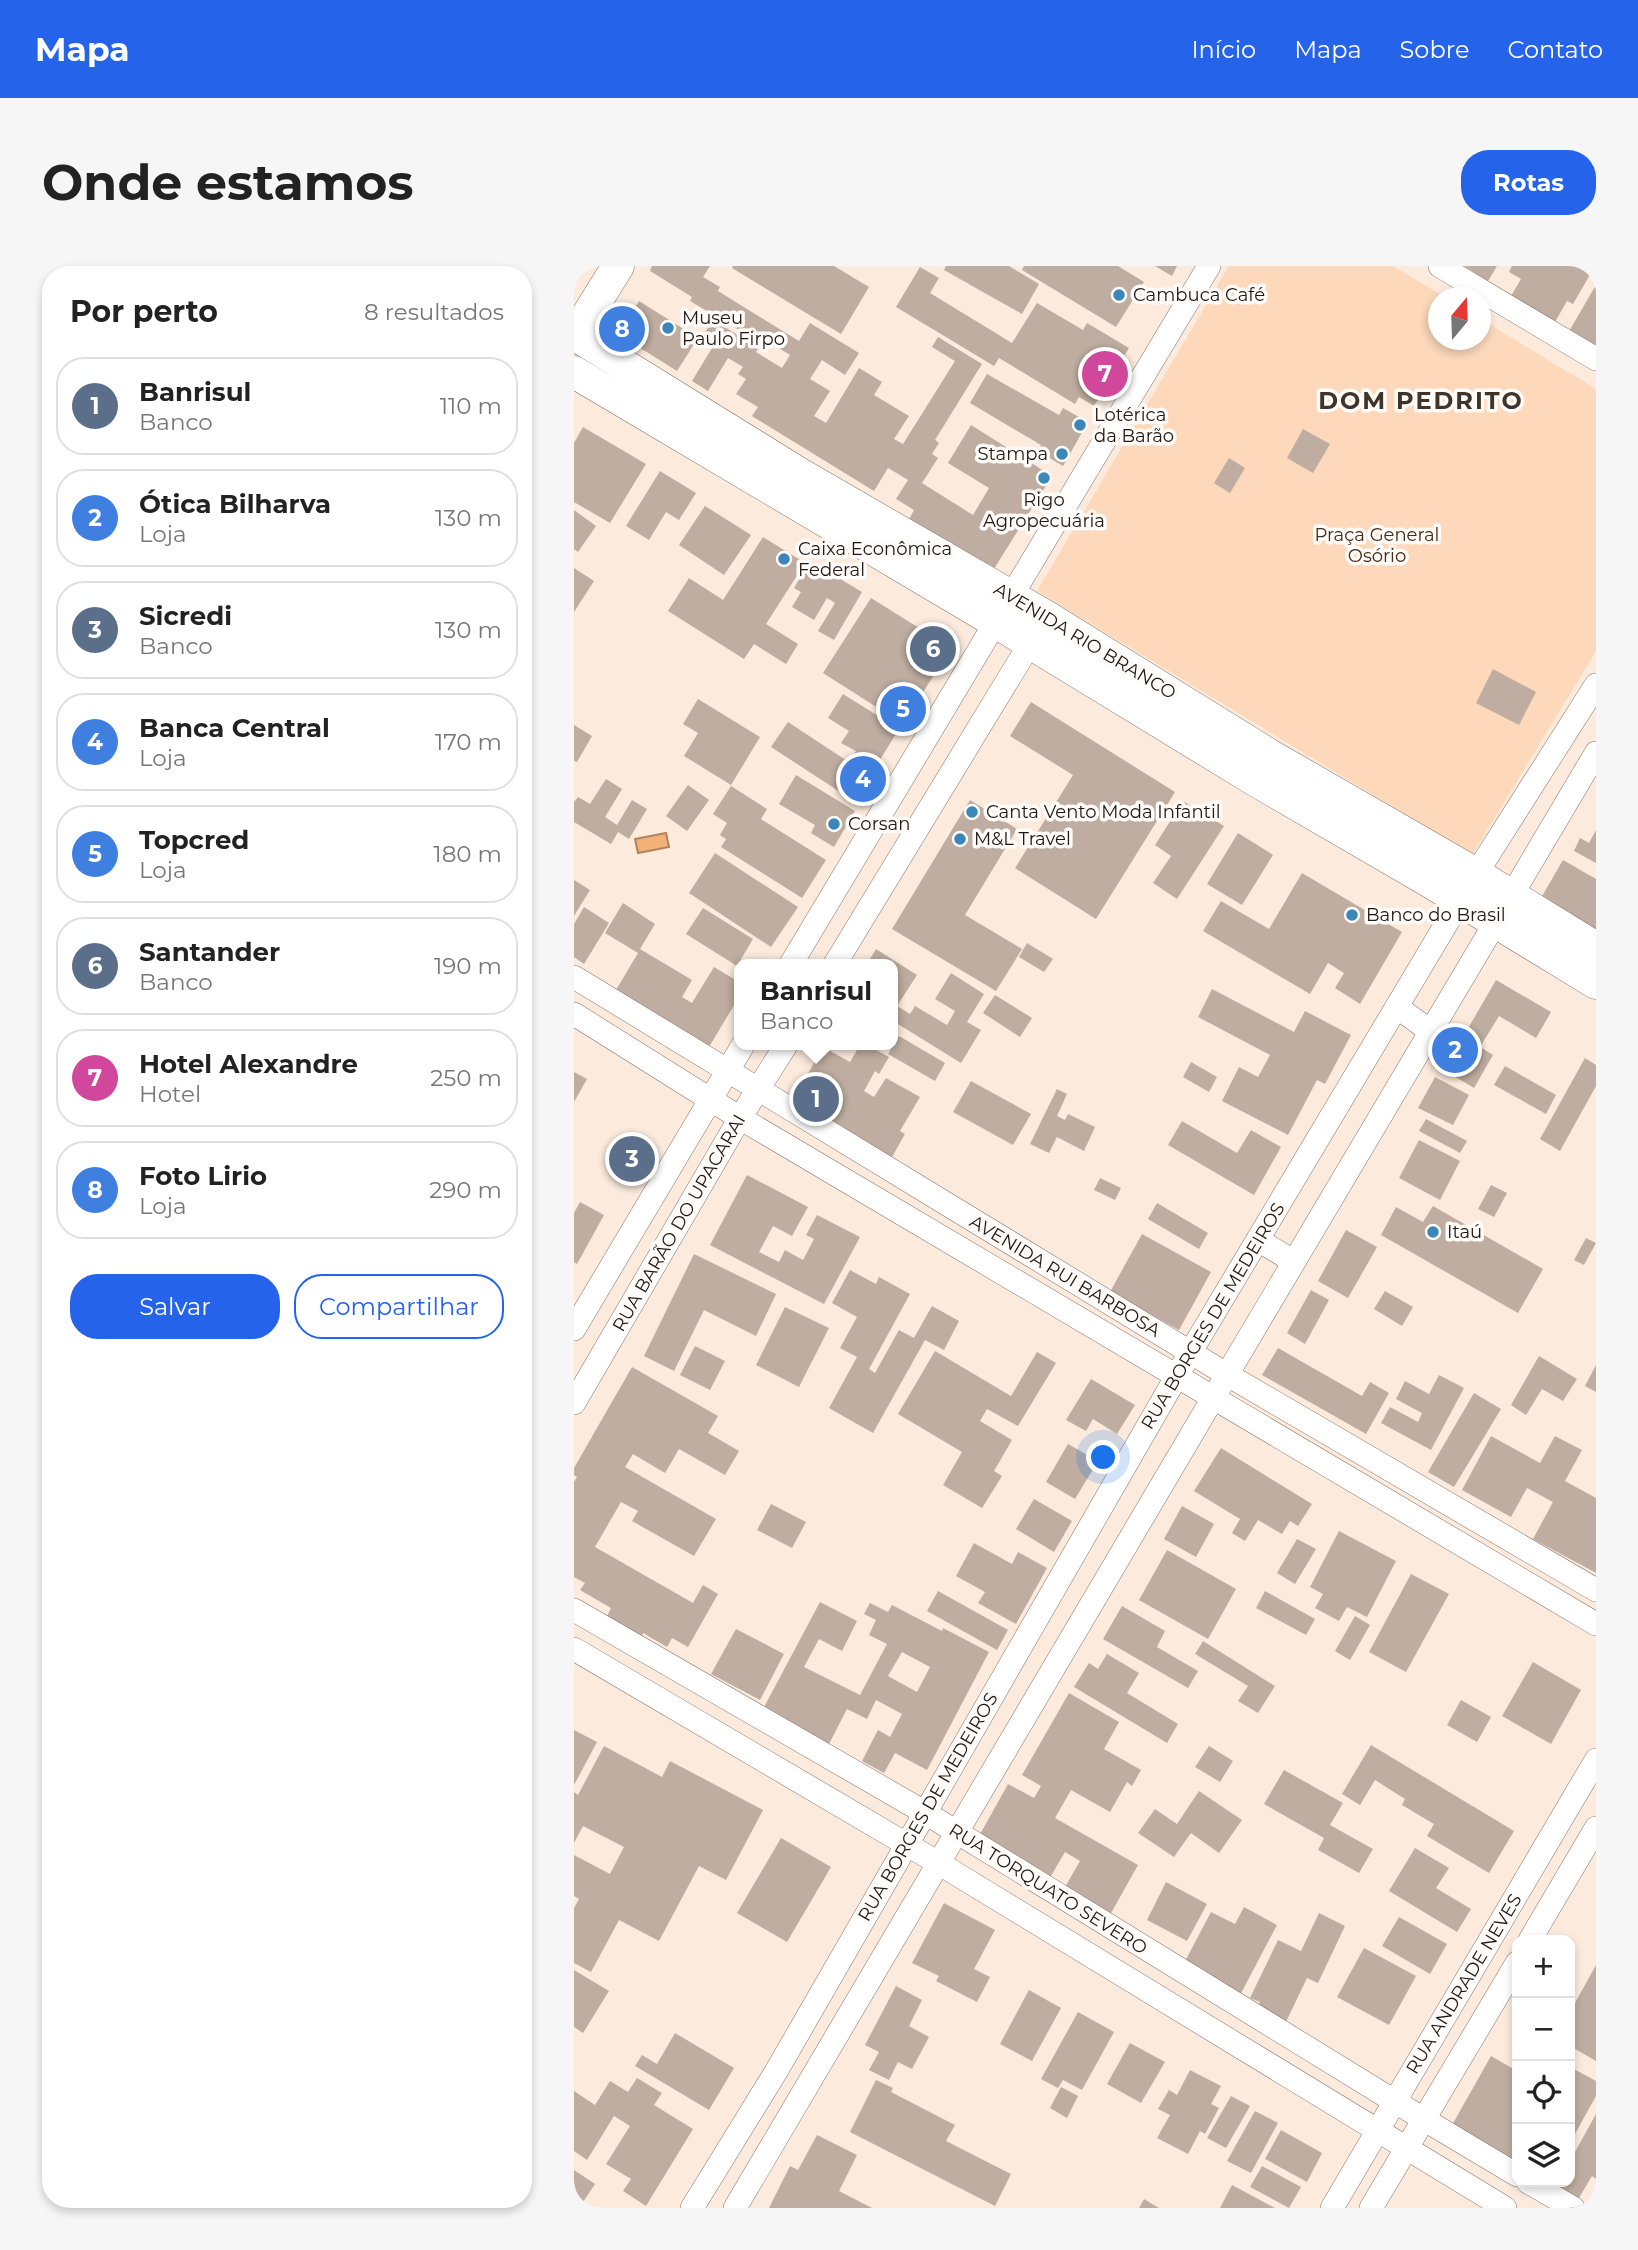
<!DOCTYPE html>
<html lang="pt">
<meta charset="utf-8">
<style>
body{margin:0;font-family:Montserrat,sans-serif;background:#f6f6f6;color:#222}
.controls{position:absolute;right:21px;bottom:21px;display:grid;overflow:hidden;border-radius:14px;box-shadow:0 4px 10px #0003}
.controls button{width:63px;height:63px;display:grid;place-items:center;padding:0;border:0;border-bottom:2px solid #e0e0e0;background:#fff;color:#222;font:35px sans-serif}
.compass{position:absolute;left:854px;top:21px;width:63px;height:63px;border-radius:50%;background:#fff;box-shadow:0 4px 10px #0003;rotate:19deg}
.you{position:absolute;left:530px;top:1192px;width:24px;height:24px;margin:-18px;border:5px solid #fff;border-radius:50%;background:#1a73e8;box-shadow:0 0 0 10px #1a73e833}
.badge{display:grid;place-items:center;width:46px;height:46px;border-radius:50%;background:#2563eb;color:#fff;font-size:23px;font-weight:700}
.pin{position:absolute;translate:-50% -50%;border:4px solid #fff;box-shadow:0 2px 7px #0006}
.popup{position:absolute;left:160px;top:693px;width:164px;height:91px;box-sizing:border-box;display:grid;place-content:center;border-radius:14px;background:#fff;filter:drop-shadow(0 2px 5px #0005);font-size:23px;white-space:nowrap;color:#767676}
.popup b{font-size:26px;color:#222}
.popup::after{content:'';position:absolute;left:50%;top:100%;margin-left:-14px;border:14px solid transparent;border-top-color:#fff}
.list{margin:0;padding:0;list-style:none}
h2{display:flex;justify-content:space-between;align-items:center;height:91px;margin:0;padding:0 28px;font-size:30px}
h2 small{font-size:23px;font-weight:400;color:#767676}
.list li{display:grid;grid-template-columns:46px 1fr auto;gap:21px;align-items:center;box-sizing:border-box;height:98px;margin:0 14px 14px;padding:0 14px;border:2px solid #e0e0e0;border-radius:28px}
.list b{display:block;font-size:26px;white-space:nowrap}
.list p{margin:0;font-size:23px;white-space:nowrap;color:#767676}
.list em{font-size:23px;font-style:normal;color:#767676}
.actions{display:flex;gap:14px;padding:21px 28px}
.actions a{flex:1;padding:16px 0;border:2px solid #2563eb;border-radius:28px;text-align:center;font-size:24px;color:#2563eb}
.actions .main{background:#2563eb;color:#fff}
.icon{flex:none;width:38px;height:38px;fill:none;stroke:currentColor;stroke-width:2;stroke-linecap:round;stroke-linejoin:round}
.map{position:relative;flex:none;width:1022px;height:1942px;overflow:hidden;border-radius:28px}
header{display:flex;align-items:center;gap:42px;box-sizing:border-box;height:98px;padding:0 35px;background:#2563eb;color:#fff}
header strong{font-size:33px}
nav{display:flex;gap:38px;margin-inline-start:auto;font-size:24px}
.intro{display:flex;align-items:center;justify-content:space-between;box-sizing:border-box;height:168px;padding:0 42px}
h1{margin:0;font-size:49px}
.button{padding:18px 32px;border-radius:28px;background:#2563eb;color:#fff;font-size:24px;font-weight:700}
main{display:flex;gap:42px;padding:0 42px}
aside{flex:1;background:#fff;border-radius:28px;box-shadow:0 4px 10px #0003}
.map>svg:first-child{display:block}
</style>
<header>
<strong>Mapa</strong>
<nav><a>Início</a><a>Mapa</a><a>Sobre</a><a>Contato</a></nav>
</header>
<div class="intro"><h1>Onde estamos</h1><a class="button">Rotas</a></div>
<main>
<aside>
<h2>Por perto<small>8 resultados</small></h2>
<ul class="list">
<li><span class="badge" style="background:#5c6f8a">1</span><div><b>Banrisul</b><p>Banco</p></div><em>110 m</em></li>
<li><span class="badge" style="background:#3f7fe0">2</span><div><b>Ótica Bilharva</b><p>Loja</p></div><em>130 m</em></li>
<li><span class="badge" style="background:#5c6f8a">3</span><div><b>Sicredi</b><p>Banco</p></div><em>130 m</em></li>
<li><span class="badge" style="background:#3f7fe0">4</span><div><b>Banca Central</b><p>Loja</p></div><em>170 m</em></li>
<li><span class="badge" style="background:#3f7fe0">5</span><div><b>Topcred</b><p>Loja</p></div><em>180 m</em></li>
<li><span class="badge" style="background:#5c6f8a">6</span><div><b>Santander</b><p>Banco</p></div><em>190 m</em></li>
<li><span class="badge" style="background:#d1479c">7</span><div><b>Hotel Alexandre</b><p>Hotel</p></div><em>250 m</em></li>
<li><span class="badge" style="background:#3f7fe0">8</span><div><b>Foto Lirio</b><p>Loja</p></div><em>290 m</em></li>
</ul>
<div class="actions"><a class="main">Salvar</a><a>Compartilhar</a></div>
</aside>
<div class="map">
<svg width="1022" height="1942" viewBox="0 0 1022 1942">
<rect width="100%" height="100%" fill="#fcebdd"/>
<path fill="#fdd8ba" d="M655,0H819L871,31L864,32V74H906L907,53L1022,123V385L898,589L463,325Z"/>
<path fill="#f2b179" stroke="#b2835b" stroke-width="2" d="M92,567L95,581L64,587L61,573Z"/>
<g fill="#beada0" fill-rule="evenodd">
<path d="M78,0H136L129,11L146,21L144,25L225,75L236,57L285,87L271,109L248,94L236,113L256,125L240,150L252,157L285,102L308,116L300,129L335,150L320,173L329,178L381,95L358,81L364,71L408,98L361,174L365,177L358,188L364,192L348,217L399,249L415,222L374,197L397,159L478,210L418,306L334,255L340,244L322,233L334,214L314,202L300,225L178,150L184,141L162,128L172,113L164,108L169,101L154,92L134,125L118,115L138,82L126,74L139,54L167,71L170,67L116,35L118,31L76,5ZM190,73L216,89L208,102L182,86Z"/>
<path d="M159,0H260L295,21L267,68L158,2Z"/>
<path d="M372,0H435L465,18L448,48L370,4Z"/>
<path d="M450,0H544L570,16L542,61L448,4Z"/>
<path d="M581,0H603L598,10Z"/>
<path d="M890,0H923L914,15Z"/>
<path d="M938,0H1021L999,38L993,35L981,56L937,30L947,13L935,6Z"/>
<path d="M346,1L365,12L356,27L438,77L463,37L509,64L513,57L555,82L520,140L505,131L501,138L425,92L420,100L322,41Z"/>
<path d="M1022,19V83L994,67Z"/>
<path d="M65,35L124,72L103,105L44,68Z"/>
<path d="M413,108L485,149L489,142L514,156L489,200L464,185L467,179L396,137Z"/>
<path d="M9,161L72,198L36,257L0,236V177Z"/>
<path d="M729,163L756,178L739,207L713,192Z"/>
<path d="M655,192L671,202L656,227L640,217Z"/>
<path d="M86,205L122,227L105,254L92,246L75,274L52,260Z"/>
<path d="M131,240L177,269L150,309L105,279Z"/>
<path d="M0,244L22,260L4,286L0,283Z"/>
<path d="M189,271L231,297L192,358L224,378L212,398L180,378L170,393L94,345L115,312L149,334Z"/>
<path d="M236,295L288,326L260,374L244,365L261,337L253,332L240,354L218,341L227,326L220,322Z"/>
<path d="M0,302L20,315L0,346Z"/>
<path d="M297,332L377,382L329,458L249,407Z"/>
<path d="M919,403L962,426L945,459L902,437Z"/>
<path d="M269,428L325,463L299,505L278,492L282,485L267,477L275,465L254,452Z"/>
<path d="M124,433L186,471L157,519L110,490L124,467L109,458Z"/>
<path d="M457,436L601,526L522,653L441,602L499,509L436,470Z"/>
<path d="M214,456L299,512L283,537L197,481Z"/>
<path d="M0,459L18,470L3,496L0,495Z"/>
<path d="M222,509L281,545L260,581L237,567L241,559L205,538Z"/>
<path d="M32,513L48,523L31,551L43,559L58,534L73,543L55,573L44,566L37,578L0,556V536L4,531L16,538Z"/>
<path d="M114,519L135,534L113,565L92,550Z"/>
<path d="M157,520L193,543L187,553L252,594L228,632L147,581L152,573L146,569L153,557L139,548Z"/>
<path d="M396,534L443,563L391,649L448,683L422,725L318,663Z"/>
<path d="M609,535L650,560L603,633L579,617L597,590L581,579Z"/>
<path d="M1022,564V597L1000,585L1006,572L1015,577Z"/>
<path d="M664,567L699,589L668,639L633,618Z"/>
<path d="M141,587L224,641L197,681L115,627Z"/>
<path d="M989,594L1022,613V663L967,632Z"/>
<path d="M728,607L828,666L786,738L761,722L770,707L754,697L736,728L629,665L647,635L695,663Z"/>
<path d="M0,614L16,624L0,650Z"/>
<path d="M49,637L81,658L66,683L118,714L108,731L118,737L140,701L165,716V731L135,781L42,724L64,687L31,667Z"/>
<path d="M10,641L35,657L10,698L0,691V658Z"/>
<path d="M129,642L179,673L163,700L112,668Z"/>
<path d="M453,677L479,693L470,706L445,691Z"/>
<path d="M302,683L343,709L323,740L336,748L341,740L373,759L381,745L361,733L377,707L410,728L393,756L407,764L387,797L319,755V698H293Z"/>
<path d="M922,714L977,746L962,772L925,750L906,781L919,789L900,822L870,804Z"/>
<path d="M638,723L720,766L731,745L777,769L751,818L743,814L714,869L648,835L665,801L684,811L696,789L624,751Z"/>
<path d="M421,729L458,752L446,771L409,747Z"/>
<path d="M325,770L371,797L361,815L314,788Z"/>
<path d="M286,779H293L315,791L305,808L301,805L290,825L300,831L312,812L346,831L326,865L331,868L318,891L219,834L249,781L276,796Z"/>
<path d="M1011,792L1022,799V820L986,885L966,873Z"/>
<path d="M617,796L643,811L635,826L609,811Z"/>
<path d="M931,800L982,829L972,848L920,819Z"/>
<path d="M0,806L13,813L0,836Z"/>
<path d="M861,811L895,829L879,859L844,842Z"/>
<path d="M397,815L457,848L439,879L379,846Z"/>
<path d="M483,823L493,828L483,850L491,854L494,848L521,861L510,885L483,871L475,887L456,878Z"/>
<path d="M852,853L893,875L886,887L845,865Z"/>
<path d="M608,855L663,887L677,864L707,881L680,929L594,879Z"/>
<path d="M845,874L886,895L866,934L825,912Z"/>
<path d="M173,909L234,941L218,970L199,960L185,986L205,996L211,984L229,994L240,973L232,969L243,949L286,971L250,1038L136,979Z"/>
<path d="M526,912L547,922L541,934L520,924Z"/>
<path d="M917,919L933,927L920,951L904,943Z"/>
<path d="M6,936L30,949L3,998L0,996V947Z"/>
<path d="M583,937L634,967L625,983L574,953Z"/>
<path d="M859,940L969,1003L944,1047L807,969L822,941L849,956Z"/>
<path d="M772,964L803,981L774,1032L744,1015Z"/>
<path d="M568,968L637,1006L605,1064L536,1026Z"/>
<path d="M1012,972L1022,977L1010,999L1000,994Z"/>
<path d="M120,988L202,1028L182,1070L130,1044L100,1105L70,1090Z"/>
<path d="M276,1004L302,1018L305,1011L336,1028L295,1103L301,1107L325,1064L340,1072L358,1040L385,1055L370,1084L351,1074L299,1167L255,1142L283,1091L266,1082L283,1051L258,1037Z"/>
<path d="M737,1024L755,1034L731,1078L713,1067Z"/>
<path d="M811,1025L839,1041L828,1060L800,1043Z"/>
<path d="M211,1041L255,1062L225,1121L182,1099Z"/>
<path d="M121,1080L151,1095L136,1124L106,1109Z"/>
<path d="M704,1082L788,1130L796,1116L815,1127L792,1168L688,1109Z"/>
<path d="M361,1085L437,1130L463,1086L482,1097L444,1160L413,1143L406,1155L438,1174L420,1205L428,1210L408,1242L369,1219L388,1186L324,1148Z"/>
<path d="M965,1090L1003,1113L989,1135L968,1123L952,1149L937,1139Z"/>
<path d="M1022,1099V1126L1011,1120Z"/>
<path d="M58,1101L144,1150L134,1167L165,1185L151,1209L105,1183L91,1207L59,1188L51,1201L142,1253L120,1290L58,1255L64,1245L47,1236L21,1281L119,1337L129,1319L144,1328L114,1381L98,1372L93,1381L69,1367L68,1370L33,1350L37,1342L6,1324L11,1317L0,1311V1216L3,1211L0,1209V1202Z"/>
<path d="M865,1109L890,1122L857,1184L807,1157L816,1141L844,1156L848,1147L822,1133L831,1115L855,1128Z"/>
<path d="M517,1113L561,1139L543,1168L519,1153L512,1165L492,1154Z"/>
<path d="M900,1127L927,1143L880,1221L854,1206Z"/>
<path d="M917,1170L966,1197L981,1170L1008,1184L991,1215L1022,1232V1307L959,1273L979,1236L953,1222L937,1251L888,1224Z"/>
<path d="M494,1178L524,1195L501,1233L472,1216Z"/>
<path d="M647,1182L738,1238L724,1260L716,1255L708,1268L684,1254L671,1275L658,1267L666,1253L620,1225Z"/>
<path d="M460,1233L498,1255L480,1286L442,1263Z"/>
<path d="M197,1238L232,1256L218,1282L183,1264Z"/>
<path d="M608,1240L640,1258L622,1291L590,1273Z"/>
<path d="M765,1265L822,1295L793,1351L773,1341L765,1355L741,1342L749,1328L736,1321Z"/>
<path d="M723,1273L742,1283L721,1318L703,1307Z"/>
<path d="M400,1277L438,1298L444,1286L473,1302L442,1358L404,1337L411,1326L382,1310Z"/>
<path d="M593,1284L662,1323L634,1373L565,1334Z"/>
<path d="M837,1308L875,1328L832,1406L795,1386Z"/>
<path d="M364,1325L434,1364L423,1384L353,1345Z"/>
<path d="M691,1325L741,1353L732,1369L682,1342Z"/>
<path d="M246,1336L283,1355L268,1385L245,1373L230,1401L286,1429L313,1378L295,1369L302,1354L290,1348L296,1337L314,1346L318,1339L368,1365L369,1362L415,1386L353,1504L321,1487L310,1507L288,1495L304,1464L316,1471L328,1448L302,1434L293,1453L273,1443L255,1478L189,1443ZM328,1386L356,1401L343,1426L314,1410Z"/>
<path d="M548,1340L591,1365L583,1381L624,1405L614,1422L529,1373Z"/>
<path d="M781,1350L796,1359L776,1394L761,1385Z"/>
<path d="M162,1363L210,1388L186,1434L137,1408Z"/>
<path d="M629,1375L701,1420L684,1447L664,1435L674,1420L621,1388Z"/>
<path d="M533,1388L565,1407L553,1427L604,1458L593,1477L500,1421L515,1397L524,1403Z"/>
<path d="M959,1396L1007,1424L977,1478L928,1450Z"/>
<path d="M495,1427L545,1456L530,1483L567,1504L558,1520L553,1516L536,1546L497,1524L481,1552L564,1599L536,1649L490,1623L506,1595L491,1586L474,1615L404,1572L434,1518L460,1532L467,1520L448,1509Z"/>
<path d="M887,1434L917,1451L903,1476L873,1459Z"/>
<path d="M0,1464L23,1476L0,1519Z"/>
<path d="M797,1479L940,1565L915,1607L853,1570L860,1558L828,1539L831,1533L801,1514L786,1539L768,1528Z"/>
<path d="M30,1480L88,1511L96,1495L189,1544L152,1614L125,1600L85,1675L45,1654L17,1706L0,1697V1642L5,1633L0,1630V1589L36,1608L50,1581L9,1560L0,1577V1526L4,1529Z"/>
<path d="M635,1480L659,1495L646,1516L621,1501Z"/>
<path d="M710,1504L769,1537L756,1559L799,1583L785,1607L744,1584L750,1572L690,1538Z"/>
<path d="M625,1525L668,1554L645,1587L617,1567L600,1591L564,1567L581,1543L603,1558Z"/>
<path d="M207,1572L257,1601L213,1676L163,1647Z"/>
<path d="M841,1582L875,1602L862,1622L897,1643L883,1666L815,1625Z"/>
<path d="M592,1616L633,1638L613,1675L573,1654Z"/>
<path d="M370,1637L421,1664L400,1703L416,1711L403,1736L362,1715L365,1710L338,1697Z"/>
<path d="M670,1641L703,1659L665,1731L608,1701L637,1646L661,1658Z"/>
<path d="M745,1647L771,1660L744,1717L733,1712L711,1758L682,1744L686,1736L676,1732L704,1674L727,1685Z"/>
<path d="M825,1651L873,1678L856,1708L808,1680Z"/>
<path d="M790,1682L842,1710L815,1759L763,1731Z"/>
<path d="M1022,1699V1795L996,1780V1746Z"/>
<path d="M0,1704L35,1725L9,1767L0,1761Z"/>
<path d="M322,1720L348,1734L335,1760L355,1771L338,1803L324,1796L315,1814L295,1804L305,1786L291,1779Z"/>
<path d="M455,1724L487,1742L458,1795L426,1778Z"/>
<path d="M504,1746L540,1766L508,1824L489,1814L484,1822L467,1813Z"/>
<path d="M101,1767L160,1802L135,1844L61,1800L68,1789L83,1798Z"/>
<path d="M556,1777L591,1796L567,1837L533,1818Z"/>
<path d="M917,1790L943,1805V1898L877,1861Z"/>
<path d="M996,1801L1022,1815V1830L996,1877Z"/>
<path d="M616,1804L647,1820L637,1838L645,1842L631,1868L626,1865L614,1888L583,1872L596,1849L584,1843L595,1824L603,1829Z"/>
<path d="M63,1812L88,1827L80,1839L119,1863L72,1940L49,1925L57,1913L32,1898L56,1860L40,1850L13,1894L0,1885V1825L21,1839L36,1815L54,1826Z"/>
<path d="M302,1814L319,1822L317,1826L381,1859L372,1875L437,1908L421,1940L276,1866Z"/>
<path d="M487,1821L504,1830L493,1852L476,1842Z"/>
<path d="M657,1830L676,1840L652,1882L633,1872Z"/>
<path d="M681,1845L704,1857L677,1907L653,1895Z"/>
<path d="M1022,1848V1913L1018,1910L1005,1932L977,1916H996V1895Z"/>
<path d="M707,1864L748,1887L733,1916L691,1893Z"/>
<path d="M243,1869L283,1889L265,1925L298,1942H195L216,1900L224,1904Z"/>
<path d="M688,1900L727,1921L715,1942L676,1921Z"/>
<path d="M0,1904L21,1918L5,1942H0Z"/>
<path d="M658,1919L701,1942H646Z"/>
<path d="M570,1933L585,1942H565Z"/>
</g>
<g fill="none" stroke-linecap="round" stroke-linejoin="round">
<g stroke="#86776b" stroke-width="24">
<g id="street">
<path d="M866,0L1022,93"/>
<path d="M217,698L635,0"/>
<path d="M261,698L463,366"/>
<path d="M0,711L652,1108L1022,1324"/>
<path d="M823,741L856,765"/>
<path d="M0,748L166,852L1022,1358"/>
<path d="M684,974L719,995"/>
<path d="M0,1063L169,779"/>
<path d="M0,1137L166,852L212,779"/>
<path d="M0,1344L350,1546L851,1854L943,1909"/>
<path d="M0,1383L366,1598L931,1942"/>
<path d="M956,1674L1022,1562"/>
<path d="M954,1916L999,1942"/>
<path d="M118,1942L203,1804L616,1087L902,608L1022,419"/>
<path d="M161,1942C449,1458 732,970 1022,487"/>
<path d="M758,1942L1022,1494"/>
<path d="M797,1942L943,1697"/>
</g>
</g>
<g stroke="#86776b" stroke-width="33">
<g id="secondary">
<path d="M0,68L226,208L473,351L697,490L902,608L1022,682"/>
<path d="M0,71L44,0"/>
<path d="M0,106L422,356L681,514L853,614L1022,717"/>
</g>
</g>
<use href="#street" stroke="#fff" stroke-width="23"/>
<use href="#secondary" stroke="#fff" stroke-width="32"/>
</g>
<g fill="#3b87ba" stroke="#fffbf8" stroke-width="2.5">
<circle cx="545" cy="29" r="7"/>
<circle cx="94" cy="62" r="7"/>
<circle cx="506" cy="159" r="7"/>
<circle cx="488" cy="188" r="7"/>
<circle cx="470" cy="212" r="7"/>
<circle cx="210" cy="293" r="7"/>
<circle cx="398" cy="546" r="7"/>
<circle cx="260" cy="558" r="7"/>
<circle cx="386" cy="573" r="7"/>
<circle cx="778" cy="649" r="7"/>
<circle cx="859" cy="966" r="7"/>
</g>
<g text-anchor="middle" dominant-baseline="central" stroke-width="7" stroke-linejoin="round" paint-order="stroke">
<g font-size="18" fill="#1e1914" stroke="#fffbf8" text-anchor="start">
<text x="559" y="29">Cambuca Café</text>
<text x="108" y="52">Museu<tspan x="108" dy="21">Paulo Firpo</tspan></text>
<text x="520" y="149">Lotérica<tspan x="520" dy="21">da Barão</tspan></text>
<text x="474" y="188" text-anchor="end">Stampa</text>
<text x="470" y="234" text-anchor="middle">Rigo<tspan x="470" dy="21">Agropecuária</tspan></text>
<text x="224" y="283">Caixa Econômica<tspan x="224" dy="21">Federal</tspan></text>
<text x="412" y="546">Canta Vento Moda Infantil</text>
<text x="274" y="558">Corsan</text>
<text x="400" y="573">M&amp;L Travel</text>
<text x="792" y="649">Banco do Brasil</text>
<text x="873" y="966">Itaú</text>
</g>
<g font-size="18" fill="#452b12" stroke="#fffbf8">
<text x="803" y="269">Praça General<tspan x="803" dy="21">Osório</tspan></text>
</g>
<g font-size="18" fill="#1e1914" stroke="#fffbf8">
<text transform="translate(511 375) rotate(31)">AVENIDA RIO BRANCO</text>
<text transform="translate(105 957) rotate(-60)">RUA BARÃO DO UPACARAI</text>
<text transform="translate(491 1010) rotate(31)">AVENIDA RUI BARBOSA</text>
<text transform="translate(639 1050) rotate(-59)">RUA BORGES DE MEDEIROS</text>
<text transform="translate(354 1541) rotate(-60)">RUA BORGES DE MEDEIROS</text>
<text transform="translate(474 1623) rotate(32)">RUA TORQUATO SEVERO</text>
<text transform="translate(890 1718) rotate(-59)">RUA ANDRADE NEVES</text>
</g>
<g font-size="24" font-weight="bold" letter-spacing="2" fill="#403329" stroke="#fffbf8">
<text x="847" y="134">DOM PEDRITO</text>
</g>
</g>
</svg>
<div class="controls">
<button>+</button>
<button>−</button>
<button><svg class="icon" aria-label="locate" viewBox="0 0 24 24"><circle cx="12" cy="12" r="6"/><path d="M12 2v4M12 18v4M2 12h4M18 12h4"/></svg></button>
<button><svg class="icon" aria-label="layers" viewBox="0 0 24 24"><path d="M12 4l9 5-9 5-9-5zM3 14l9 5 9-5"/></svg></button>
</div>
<svg class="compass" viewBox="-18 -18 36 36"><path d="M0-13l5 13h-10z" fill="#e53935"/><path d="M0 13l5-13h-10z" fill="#767676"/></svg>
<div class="you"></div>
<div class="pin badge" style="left:242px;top:833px;background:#5c6f8a">1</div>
<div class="popup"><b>Banrisul</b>Banco</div>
<div class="pin badge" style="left:881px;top:784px;background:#3f7fe0">2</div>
<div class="pin badge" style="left:58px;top:893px;background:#5c6f8a">3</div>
<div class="pin badge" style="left:289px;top:513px;background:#3f7fe0">4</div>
<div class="pin badge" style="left:329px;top:443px;background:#3f7fe0">5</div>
<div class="pin badge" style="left:359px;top:383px;background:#5c6f8a">6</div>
<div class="pin badge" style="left:531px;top:108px;background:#d1479c">7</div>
<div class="pin badge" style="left:48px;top:63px;background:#3f7fe0">8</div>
</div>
</main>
